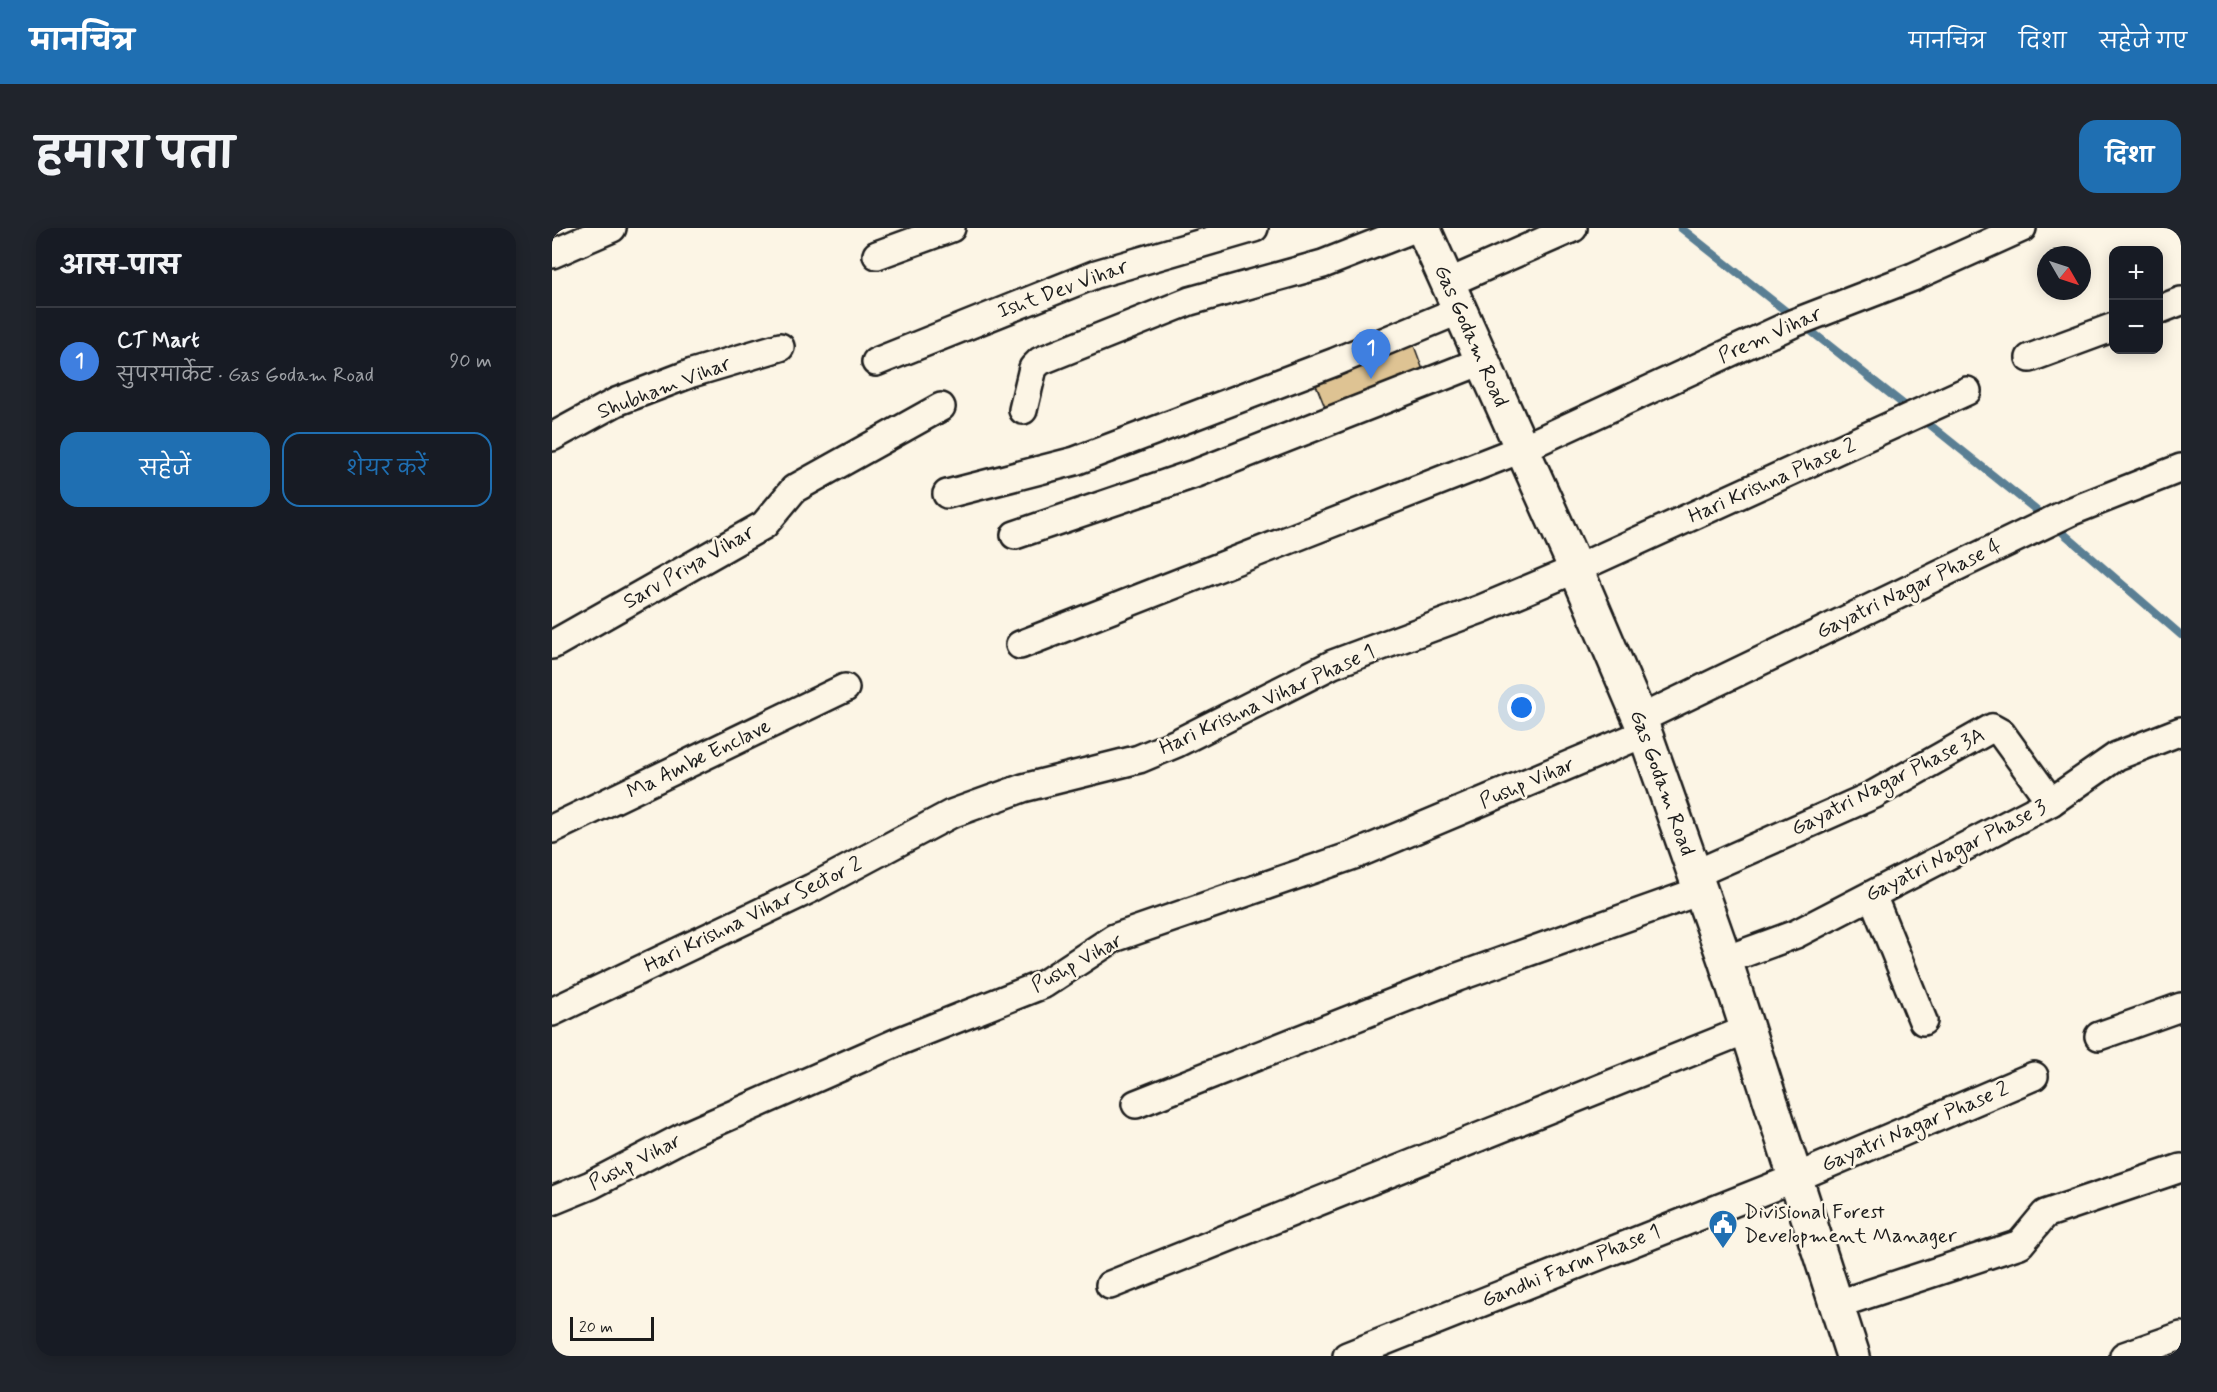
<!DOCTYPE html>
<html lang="hi">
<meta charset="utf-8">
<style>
body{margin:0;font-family:Mynerve,"Playpen Sans Deva",sans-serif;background:#20242c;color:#f1f3f6}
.controls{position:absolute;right:18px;top:18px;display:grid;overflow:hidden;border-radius:12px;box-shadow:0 3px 15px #0003}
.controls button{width:54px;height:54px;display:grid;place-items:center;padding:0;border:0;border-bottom:2px solid #363941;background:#171b24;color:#f1f3f6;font:30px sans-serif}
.compass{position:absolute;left:1485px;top:18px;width:54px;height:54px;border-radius:50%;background:#171b24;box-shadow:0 3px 15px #0003;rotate:129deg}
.scale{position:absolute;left:18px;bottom:15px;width:84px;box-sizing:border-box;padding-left:6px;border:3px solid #1c1c1c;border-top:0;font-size:16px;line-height:21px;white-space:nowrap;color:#1c1c1c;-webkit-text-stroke:4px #fcf5e5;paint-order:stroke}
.you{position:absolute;left:970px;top:480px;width:21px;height:21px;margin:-15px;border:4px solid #fff;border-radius:50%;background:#1a73e8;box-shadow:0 0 0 9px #1a73e833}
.badge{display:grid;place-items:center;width:39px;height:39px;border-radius:50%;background:#1f6fb2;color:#fff;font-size:20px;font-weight:700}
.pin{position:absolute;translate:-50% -50px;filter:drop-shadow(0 2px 3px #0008)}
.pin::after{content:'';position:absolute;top:32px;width:21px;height:18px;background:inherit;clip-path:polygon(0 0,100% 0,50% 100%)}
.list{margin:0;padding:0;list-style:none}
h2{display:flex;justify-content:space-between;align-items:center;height:78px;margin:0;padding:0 24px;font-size:26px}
h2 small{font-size:20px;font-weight:400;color:#9ea1a6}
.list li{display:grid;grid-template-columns:39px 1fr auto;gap:18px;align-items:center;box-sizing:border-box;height:108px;padding:0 24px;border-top:2px solid #363941}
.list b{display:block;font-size:22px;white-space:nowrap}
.list p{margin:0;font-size:20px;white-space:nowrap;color:#9ea1a6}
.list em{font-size:20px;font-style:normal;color:#9ea1a6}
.actions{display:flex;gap:12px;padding:18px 24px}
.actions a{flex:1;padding:14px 0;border:2px solid #1f6fb2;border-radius:18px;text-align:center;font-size:21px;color:#1f6fb2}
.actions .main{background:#1f6fb2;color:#fff}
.map{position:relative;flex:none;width:1629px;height:1128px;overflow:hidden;border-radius:18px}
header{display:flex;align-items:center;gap:36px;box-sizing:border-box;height:84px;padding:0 30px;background:#1f6fb2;color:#fff}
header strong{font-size:28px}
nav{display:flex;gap:33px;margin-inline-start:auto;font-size:21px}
.intro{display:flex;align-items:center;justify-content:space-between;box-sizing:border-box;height:144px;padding:0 36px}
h1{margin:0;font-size:42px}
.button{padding:15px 27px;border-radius:18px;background:#1f6fb2;color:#fff;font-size:21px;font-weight:700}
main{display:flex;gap:36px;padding:0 36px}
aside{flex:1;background:#171b24;border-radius:18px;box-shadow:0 3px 15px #0003}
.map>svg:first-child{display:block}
</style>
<header>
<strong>मानचित्र</strong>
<nav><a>मानचित्र</a><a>दिशा</a><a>सहेजे गए</a></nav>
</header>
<div class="intro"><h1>हमारा पता</h1><a class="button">दिशा</a></div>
<main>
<aside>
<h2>आस-पास<small></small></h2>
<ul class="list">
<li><span class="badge" style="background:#3f7fe0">1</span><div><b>CT Mart</b><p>सुपरमार्केट · Gas Godam Road</p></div><em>90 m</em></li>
</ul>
<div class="actions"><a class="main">सहेजें</a><a>शेयर करें</a></div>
</aside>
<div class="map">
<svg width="1629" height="1128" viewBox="0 0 1629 1128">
<rect width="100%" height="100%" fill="#fcf5e5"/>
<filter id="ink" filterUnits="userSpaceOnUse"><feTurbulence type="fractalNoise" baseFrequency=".0167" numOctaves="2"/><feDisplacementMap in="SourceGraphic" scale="12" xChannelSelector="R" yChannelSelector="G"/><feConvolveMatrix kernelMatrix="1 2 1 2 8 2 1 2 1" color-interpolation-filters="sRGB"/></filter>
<g filter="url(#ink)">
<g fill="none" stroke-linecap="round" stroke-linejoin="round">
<g stroke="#5a7f94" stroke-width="8">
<path d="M1129,0L1351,176"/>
<path d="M1372,192L1489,286"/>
<path d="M1503,298L1629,407"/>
</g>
</g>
<path fill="#dec393" stroke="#1c1c1c" stroke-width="1.5" d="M861,115L874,150L777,189L762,152Z"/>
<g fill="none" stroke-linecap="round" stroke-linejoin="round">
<g stroke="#1c1c1c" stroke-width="32">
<g id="minor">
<path d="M0,26L60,0"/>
<path d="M325,27L399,0"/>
<path d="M896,55L1021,0"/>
<path d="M1606,82L1629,73"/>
<path d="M1478,130L1562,99"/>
<path d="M324,134L544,46L702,0"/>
<path d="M471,182L481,140L488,133L638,73L771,36L863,0"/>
<path d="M0,209L64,174L140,145L228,119"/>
<path d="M395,266L523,233L783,134L908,82"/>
<path d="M463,307L645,245L930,133"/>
<path d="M0,417L212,297L242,261L389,179"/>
<path d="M468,417L969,221L1242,95L1361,49L1470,0"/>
<path d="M1088,491L1520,283L1629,240"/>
<path d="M0,601L293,460"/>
<path d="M1143,646L1321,567L1440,500L1449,505L1499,574"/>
<path d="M1320,667L1371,793"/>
<path d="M1173,732L1244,706L1499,574L1565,528L1629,503"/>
<path d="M0,784L260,660L399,586L471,560L587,531L625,515L781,436L929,381L1024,341L1415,163"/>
<path d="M1547,808L1629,779"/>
<path d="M584,876L906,749L1148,663"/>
<path d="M0,973L39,957L139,905L348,813L492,756L562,710L805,626L1093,505"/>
<path d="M558,1057L1194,802"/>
<path d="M1286,1076L1468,1016L1493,986L1629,940"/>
<path d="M795,1128L1243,950L1482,848"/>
<path d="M1572,1128L1629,1108"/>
</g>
</g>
<g stroke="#1c1c1c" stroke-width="38">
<path id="major" d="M871,0L1024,341L1088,491L1173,732L1301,1128"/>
</g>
<use href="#minor" stroke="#fcf5e5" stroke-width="27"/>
<use href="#major" stroke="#fcf5e5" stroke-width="33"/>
</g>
</g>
<defs>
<g id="civic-pin" transform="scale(1.5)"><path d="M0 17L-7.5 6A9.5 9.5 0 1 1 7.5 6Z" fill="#1f6fb2" stroke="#fcf5e5"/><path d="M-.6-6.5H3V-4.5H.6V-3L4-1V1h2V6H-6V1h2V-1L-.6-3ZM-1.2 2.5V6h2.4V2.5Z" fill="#fff"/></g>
</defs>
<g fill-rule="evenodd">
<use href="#civic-pin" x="1171" y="996"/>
</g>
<g text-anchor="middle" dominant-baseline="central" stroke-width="5" stroke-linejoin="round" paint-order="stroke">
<g font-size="21" fill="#1c1c1c" stroke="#fcf5e5">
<text transform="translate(511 61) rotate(-20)">Isht Dev Vihar</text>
<text transform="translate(1218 107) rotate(-24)">Prem Vihar</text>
<text transform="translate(919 108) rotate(66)">Gas Godam Road</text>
<text transform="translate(112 160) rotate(-21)">Shubham Vihar</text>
<text transform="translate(1220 253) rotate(-24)">Hari Krishna Phase 2</text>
<text transform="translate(137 339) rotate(-30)">Sarv Priya Vihar</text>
<text transform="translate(1357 361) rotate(-26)">Gayatri Nagar Phase 4</text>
<text transform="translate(715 472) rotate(-25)">Hari Krishna Vihar Phase 1</text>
<text transform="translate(147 531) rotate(-26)">Ma Ambe Enclave</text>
<text transform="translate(1336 554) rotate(-27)">Gayatri Nagar Phase 3A</text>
<text transform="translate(975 555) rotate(-23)">Pushp Vihar</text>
<text transform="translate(1110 555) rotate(70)">Gas Godam Road</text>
<text transform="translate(1404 623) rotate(-27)">Gayatri Nagar Phase 3</text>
<text transform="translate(201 687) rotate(-26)">Hari Krishna Vihar Sector 2</text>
<text transform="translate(525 735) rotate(-29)">Pushp Vihar</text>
<text transform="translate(1363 899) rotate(-23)">Gayatri Nagar Phase 2</text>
<text transform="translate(83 934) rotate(-27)">Pushp Vihar</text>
<text transform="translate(1019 1038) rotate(-22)">Gandhi Farm Phase 1</text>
</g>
<g font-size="21" fill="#1c1c1c" stroke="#fcf5e5" text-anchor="start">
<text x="1192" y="984">Divisional Forest<tspan x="1192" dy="24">Development Manager</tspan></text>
</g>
</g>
</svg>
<div class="controls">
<button>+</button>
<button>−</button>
</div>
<svg class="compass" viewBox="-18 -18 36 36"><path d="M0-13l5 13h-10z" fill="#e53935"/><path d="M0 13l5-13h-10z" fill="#9ea1a6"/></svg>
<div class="scale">20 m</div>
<div class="you"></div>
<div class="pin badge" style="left:819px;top:151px;background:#3f7fe0">1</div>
</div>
</main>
